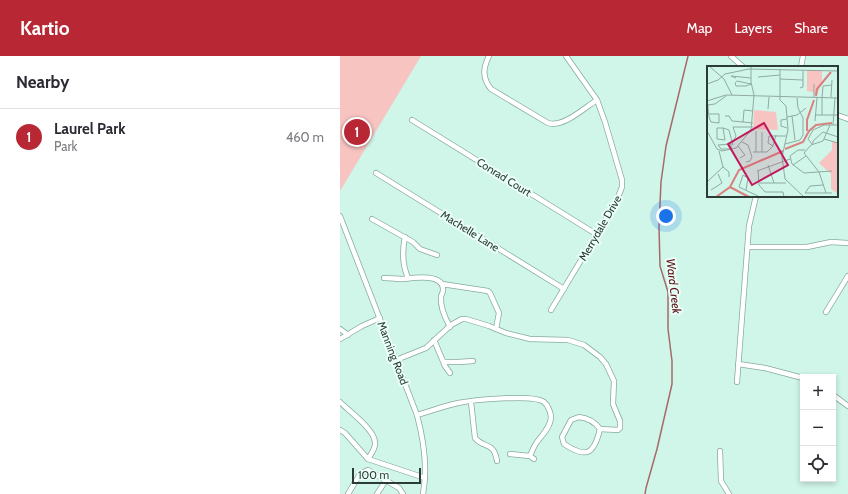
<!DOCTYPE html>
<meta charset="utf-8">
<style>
body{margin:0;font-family:Cabin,sans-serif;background:#f2f2f3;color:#2b2b33}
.controls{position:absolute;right:12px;bottom:12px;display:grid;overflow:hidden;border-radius:0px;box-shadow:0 2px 6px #0003}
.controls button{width:36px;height:36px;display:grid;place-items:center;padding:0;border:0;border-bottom:1px solid #e1e1e2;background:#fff;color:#2b2b33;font:20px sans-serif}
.scale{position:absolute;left:12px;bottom:10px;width:69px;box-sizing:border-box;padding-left:4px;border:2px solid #2d3b37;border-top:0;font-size:11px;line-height:14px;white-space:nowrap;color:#2d3b37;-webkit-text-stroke:3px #e9fff7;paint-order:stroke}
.you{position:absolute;left:326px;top:160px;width:14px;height:14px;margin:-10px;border:3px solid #fff;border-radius:50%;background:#1a73e8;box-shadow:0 0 0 6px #1a73e833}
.badge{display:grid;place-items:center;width:26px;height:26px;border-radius:50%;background:#b82834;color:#fff;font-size:13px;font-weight:700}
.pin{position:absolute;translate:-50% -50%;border:2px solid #fff;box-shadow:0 1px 4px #0006}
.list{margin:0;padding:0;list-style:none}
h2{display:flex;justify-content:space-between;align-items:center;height:52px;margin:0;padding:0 16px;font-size:17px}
h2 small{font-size:13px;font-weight:400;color:#7c7c81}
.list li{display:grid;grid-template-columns:26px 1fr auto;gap:12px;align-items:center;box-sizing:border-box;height:56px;padding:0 16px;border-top:1px solid #e1e1e2}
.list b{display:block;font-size:15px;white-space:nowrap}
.list p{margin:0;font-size:13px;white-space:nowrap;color:#7c7c81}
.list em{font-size:13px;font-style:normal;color:#7c7c81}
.icon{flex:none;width:22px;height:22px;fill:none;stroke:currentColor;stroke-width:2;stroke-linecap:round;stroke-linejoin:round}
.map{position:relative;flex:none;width:508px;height:438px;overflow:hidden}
header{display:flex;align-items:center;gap:24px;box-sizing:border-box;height:56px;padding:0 20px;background:#b82834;color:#fff}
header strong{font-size:19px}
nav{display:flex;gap:22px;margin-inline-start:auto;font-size:14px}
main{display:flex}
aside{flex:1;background:#fff}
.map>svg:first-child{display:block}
</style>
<header>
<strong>Kartio</strong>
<nav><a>Map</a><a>Layers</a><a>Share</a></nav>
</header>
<main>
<aside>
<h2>Nearby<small></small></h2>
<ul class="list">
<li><span class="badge">1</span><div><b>Laurel Park</b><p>Park</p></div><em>460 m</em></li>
</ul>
</aside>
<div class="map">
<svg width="508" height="438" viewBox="0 0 508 438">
<rect width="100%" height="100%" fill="#d0f5e9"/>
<path fill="#f8c4c1" d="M0,0H81L0,135Z"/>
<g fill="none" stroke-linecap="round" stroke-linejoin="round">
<path stroke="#a66b69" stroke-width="1.5" d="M305,438L306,432L317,393L332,328V305L328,273V236L320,210L319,170L321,126L326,90L348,0"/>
<g stroke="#87aa9f" stroke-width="6">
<g id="street">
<path d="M149,0C143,12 142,22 151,33L208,67C223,72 244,52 257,44"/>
<path d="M391,0L403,11"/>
<path d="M461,11L463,0"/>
<path d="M497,59L508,63"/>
<path d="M72,64L256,178"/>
<path d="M36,117L224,233"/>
<path d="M0,160L77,359C84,385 88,411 83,438"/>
<path d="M32,163L73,186L80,193L97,199"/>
<path d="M65,181C62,195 62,208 68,222"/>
<path d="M408,191H467L491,186L508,187"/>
<path d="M44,222C50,222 57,223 63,223C72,222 103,217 103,233C104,236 101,238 101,241C100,252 105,262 110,271"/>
<path d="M102,228L148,235L150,237L159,257L156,273"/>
<path d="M211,254L276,146L282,131V124L265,66L257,44L226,0"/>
<path d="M486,256L508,220"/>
<path d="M0,273L8,279"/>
<path d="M0,283L22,270L40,262"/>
<path d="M94,284L105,310L110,317"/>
<path d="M56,304L86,292L111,269L122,263H126L149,270L166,277L190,283L228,284L244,289L260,301L266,308L274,325L273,348L280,365V372L278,374L260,373"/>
<path d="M104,306H119L133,305"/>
<path d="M398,308L425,312L463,322"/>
<path d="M397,326L409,170L416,140"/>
<path d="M493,339L508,350"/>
<path d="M0,346C9,355 34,373 35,386C36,392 31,398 28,403"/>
<path d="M131,346L135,382C144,393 154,385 157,405"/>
<path d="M77,359C91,355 104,350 118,347C133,344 193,338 204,346C208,349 211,357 211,362C210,372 202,379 197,386C194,390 192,395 190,400L194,403"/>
<path d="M239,361C248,362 255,366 260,373C254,398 247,403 224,388L222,381L231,364Z"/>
<path d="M0,374L5,377L28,403L85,422"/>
<path d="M380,395L381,425L389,438"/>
<path d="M170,398L190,400"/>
<path d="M8,438L20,418L28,414L59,432L63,438"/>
<path d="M37,438L46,424"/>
</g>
</g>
<use href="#street" stroke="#fff" stroke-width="4.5"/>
</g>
<g text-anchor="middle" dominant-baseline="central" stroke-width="4" stroke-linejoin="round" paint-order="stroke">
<g font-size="11" fill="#2d3b37" stroke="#e9fff7">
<text transform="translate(164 121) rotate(32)">Conrad Court</text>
<text transform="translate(260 172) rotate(-60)">Merrydale Drive</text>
<text transform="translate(130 175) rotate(32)">Machelle Lane</text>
<text transform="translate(53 297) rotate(69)">Manning Road</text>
</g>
<g font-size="12" font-style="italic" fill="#5e0d15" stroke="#e9fff7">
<text transform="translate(334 230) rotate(83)">Ward Creek</text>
</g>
</g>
<g transform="translate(367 10)">
<rect width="131" height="131" fill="#d0f5e9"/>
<path d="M100,4L115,5V16L109,31L106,26L100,25ZM47,44L69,46L71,64L46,63ZM125,75L131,77V128L124,123V108L112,97L125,84Z" fill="#f8c4c1"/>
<path fill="none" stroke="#da807e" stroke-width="2" d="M109,30L110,23L124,6M100,65V54L107,34M78,83L96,76L102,65L109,59L125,57M23,121L42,131M9,131L23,121L32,104L76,85"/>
<path fill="none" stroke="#8faba2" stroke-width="1" d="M2,0L17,13L25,29M73,3V34L79,40L81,64L75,91L78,113L96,130M51,11L73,9M29,12L24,10L44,12M73,13L96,14M0,18L11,14L18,8L42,3L131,5M44,18L39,20H29L28,17L30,15L44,18M93,22L96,21V4M107,31V18M124,31L125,14M115,32L116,20L125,19M0,35L19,29L131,32M0,39L8,38L19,30M1,39V42L2,51L4,56L12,57V48H2M61,43L62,31M46,45L37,44L36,56L46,57M108,49H131M115,49V32M18,50H22L25,55L36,56M85,50L88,74M80,51L90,49L99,42M80,53L74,54V60L80,62M108,55L110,32M126,59L128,32M10,62H16L18,74L10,73ZM16,62L22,64L26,79M0,65L10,83L15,85L29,82L44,64L47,29L44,16V0M117,73L131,77M35,76L41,79L45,91L43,95L39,96M24,78V83H14L11,79ZM25,78L29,70L26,61H46M78,78L93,74L96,69V52L91,42L90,32M105,78L101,73L106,64L117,59H131M106,78V75L116,66L131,71M31,80L38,89L33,92M66,80L61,77L62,70H80M98,84H91L83,90L85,98L97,107L125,105M46,86H60L66,80L69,69M49,86V65M55,86V66M61,99L67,117M86,99L99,90M16,101L22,106V111M51,104L52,119L58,126H76L77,131M50,105L83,93M0,116L16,101L12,85M53,117H79M4,124L15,117L11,108M39,124L41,112L36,109L32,121L53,131M98,127H125M98,127L103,120L116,119M119,127L112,106L97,87L104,79L116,75L123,59M18,131H33"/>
<path fill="#c2185b" fill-opacity="0.15" stroke="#c2185b" stroke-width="2" d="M57,57L81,99L45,119L21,78Z"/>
<rect width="131" height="131" fill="none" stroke="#2d3b37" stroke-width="2"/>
</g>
</svg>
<div class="controls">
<button>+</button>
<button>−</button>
<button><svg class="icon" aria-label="locate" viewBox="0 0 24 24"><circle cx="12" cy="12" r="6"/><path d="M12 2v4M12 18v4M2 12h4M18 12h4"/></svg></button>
</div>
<div class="scale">100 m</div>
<div class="you"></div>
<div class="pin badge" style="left:17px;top:76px">1</div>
</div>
</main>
